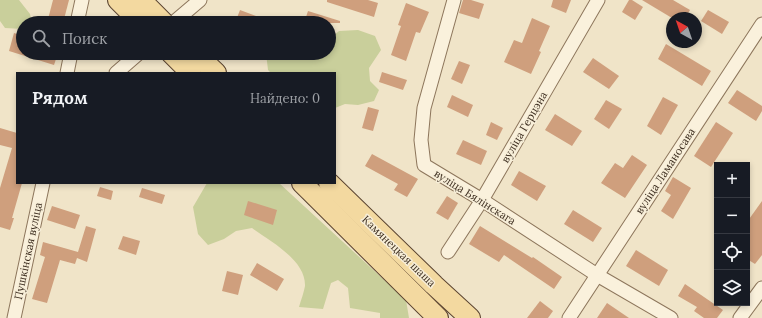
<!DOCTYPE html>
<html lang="ru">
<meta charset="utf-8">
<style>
body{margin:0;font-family:Lora,serif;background:#242831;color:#f1f3f6}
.controls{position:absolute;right:12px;bottom:12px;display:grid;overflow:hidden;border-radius:0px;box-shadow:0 2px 6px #0003}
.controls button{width:36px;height:36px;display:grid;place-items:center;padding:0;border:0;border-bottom:1px solid #363941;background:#171b24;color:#f1f3f6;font:20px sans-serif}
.compass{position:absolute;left:666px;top:12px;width:36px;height:36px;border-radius:50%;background:#171b24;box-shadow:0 2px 6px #0003;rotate:320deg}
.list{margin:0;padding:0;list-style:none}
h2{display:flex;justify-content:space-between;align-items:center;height:52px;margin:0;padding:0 16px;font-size:17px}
h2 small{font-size:13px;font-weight:400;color:#9ea1a6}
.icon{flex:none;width:22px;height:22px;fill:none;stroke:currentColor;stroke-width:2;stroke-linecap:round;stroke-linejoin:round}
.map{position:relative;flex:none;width:762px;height:318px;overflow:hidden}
.search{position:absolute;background:#171b24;box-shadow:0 2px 6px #0003;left:16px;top:16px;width:320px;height:44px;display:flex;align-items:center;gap:10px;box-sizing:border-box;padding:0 14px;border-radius:22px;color:#9ea1a6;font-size:15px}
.panel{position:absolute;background:#171b24;box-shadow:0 2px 6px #0003;left:16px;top:72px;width:320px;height:112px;border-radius:0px}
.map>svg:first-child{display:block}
</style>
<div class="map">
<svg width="762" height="318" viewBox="0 0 762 318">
<rect width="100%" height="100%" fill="#f0e4c8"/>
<g fill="#c9cf9b">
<path d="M0,0H19L30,14L32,23H23V29L5,28L0,21Z"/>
<path d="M358,30L375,36L381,50L369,68L370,81L379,90L374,101L358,105L345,104L335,108V73H271L268,70L266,53H329V37L331,38L339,31Z"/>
<path d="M207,183H279L406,300L409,318H380V313L350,308L348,288L338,280L331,283L323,309L299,307C301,300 304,292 305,286C306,260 270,241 252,228L236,231L224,239L208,245L198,234L193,207Z"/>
</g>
<g fill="#cf9f7d">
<path d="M53,0H69L63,23H47Z"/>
<path d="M327,0H368L378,3L374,17L327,2Z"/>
<path d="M463,0H471L484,4L479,19L459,13Z"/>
<path d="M553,0H571L566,13L551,7Z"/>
<path d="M629,0H632L643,7L635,20L622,12Z"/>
<path d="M642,0H673L690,10L685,18H672Z"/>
<path d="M406,3L429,12L420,33L416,32L406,61L391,55L401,26L398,25Z"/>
<path d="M240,10L272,22V23H235Z"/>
<path d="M708,10L729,22L722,34L701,21Z"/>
<path d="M308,11L340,21V23H304Z"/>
<path d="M532,18L550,26L539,51L541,52L531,74L504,62L514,40L522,43Z"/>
<path d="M14,33L23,36V53H58L54,65L9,51Z"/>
<path d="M666,44L711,71L702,86L658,59Z"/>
<path d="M593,58L619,76L609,89L583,72Z"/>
<path d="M459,61L470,65L462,84L451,79Z"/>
<path d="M382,72L407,80L403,90L379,82Z"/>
<path d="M737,90L762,106V111L756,121L728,103Z"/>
<path d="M452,95L473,105L468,117L447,107Z"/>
<path d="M663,97L678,105L661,135L647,126Z"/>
<path d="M606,100L622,109L609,129L594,119Z"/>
<path d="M368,107L379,110L373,131L362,128Z"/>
<path d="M555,114L582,131L572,146L545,130Z"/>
<path d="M491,122L503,128L497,140L486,135Z"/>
<path d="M716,122L733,133L711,167L694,156Z"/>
<path d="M0,128L17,133V183H22L12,218H14L10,230L0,227V188L12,148L0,145Z"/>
<path d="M463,140L487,151L481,165L456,154Z"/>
<path d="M372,154L418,179L407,197L394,190L398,184L365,166Z"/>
<path d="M632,155L647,165L625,198L601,183L615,163L623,168Z"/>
<path d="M519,171L546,186L537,201L511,185Z"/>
<path d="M673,177L691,188L673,219L661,211L671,195L665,191Z"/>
<path d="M100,187L113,191L111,200L97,196Z"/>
<path d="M142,188L165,195L162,204L139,197Z"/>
<path d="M447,196L458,203L448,220L436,213Z"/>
<path d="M248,201L277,210L273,225L244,215Z"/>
<path d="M762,201V255L755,264L747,259V222Z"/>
<path d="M52,206L80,215L75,229L47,220Z"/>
<path d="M573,210L602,228L593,242L564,224Z"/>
<path d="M86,226L96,229L87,262L77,258L75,264L60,260L47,303L32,299L45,257L40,255L43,242L78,252Z"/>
<path d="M480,226L532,258L533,257L562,277L554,289L504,255L499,262L469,244Z"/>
<path d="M123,236L140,241L136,255L118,249Z"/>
<path d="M636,250L668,270L659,286L626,266Z"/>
<path d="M257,263L284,279L277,291L250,275Z"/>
<path d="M227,271L243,275L238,295L222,291Z"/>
<path d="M685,284L723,310L717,318H704L694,311L697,307L678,296Z"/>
<path d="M540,301L553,311L548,318H527Z"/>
<path d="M607,303L629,318H597Z"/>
</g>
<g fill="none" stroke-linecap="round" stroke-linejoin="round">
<g stroke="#8d765c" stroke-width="15">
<g id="minor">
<path d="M454,0L424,108L421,140L424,165L482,200L597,275L671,318"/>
<path d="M77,23L82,0"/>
<path d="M173,23L200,0"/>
<path d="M67,73L71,53"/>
<path d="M116,73L139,53"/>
<path d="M448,252L482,200L598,0"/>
<path d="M14,318L43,183"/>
<path d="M569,318L762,24"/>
<path d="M740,318L762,288"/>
</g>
</g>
<g stroke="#5b4430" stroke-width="22">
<g id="primary">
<path d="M118,0L141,23"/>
<path d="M141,0L164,23"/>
<path d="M171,53L191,73"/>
<path d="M195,53L216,73"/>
<path d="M302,183L438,318"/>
<path d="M329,183L434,285L470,318"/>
</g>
</g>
<use href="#minor" stroke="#faf1dc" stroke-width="13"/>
<use href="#primary" stroke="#f3d9a0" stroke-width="20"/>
</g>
<g text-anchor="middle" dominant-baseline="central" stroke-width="3" stroke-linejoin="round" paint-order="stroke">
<g font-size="11" fill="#3d2e20" stroke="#f7eed8">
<text transform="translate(524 127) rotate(-60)">вуліца Герцэна</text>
<text transform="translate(665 171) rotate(-57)">вуліца Ламаносава</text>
<text transform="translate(475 197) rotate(32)">вуліца Бялінскага</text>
<text transform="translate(28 251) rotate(-78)">Пушкінская вуліца</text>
<text transform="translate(399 251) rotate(44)">Камянецкая шаша</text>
</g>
</g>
</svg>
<div class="controls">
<button>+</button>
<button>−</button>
<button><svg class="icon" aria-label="locate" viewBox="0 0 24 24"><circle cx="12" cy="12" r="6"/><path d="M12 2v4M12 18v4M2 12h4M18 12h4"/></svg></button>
<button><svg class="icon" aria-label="layers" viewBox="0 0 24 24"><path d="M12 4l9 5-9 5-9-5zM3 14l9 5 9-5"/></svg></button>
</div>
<svg class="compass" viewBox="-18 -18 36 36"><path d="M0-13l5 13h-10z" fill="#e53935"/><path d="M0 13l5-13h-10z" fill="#9ea1a6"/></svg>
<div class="search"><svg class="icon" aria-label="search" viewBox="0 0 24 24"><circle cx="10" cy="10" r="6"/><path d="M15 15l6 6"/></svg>Поиск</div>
<section class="panel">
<h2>Рядом<small>Найдено: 0</small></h2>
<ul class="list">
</ul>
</section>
</div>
